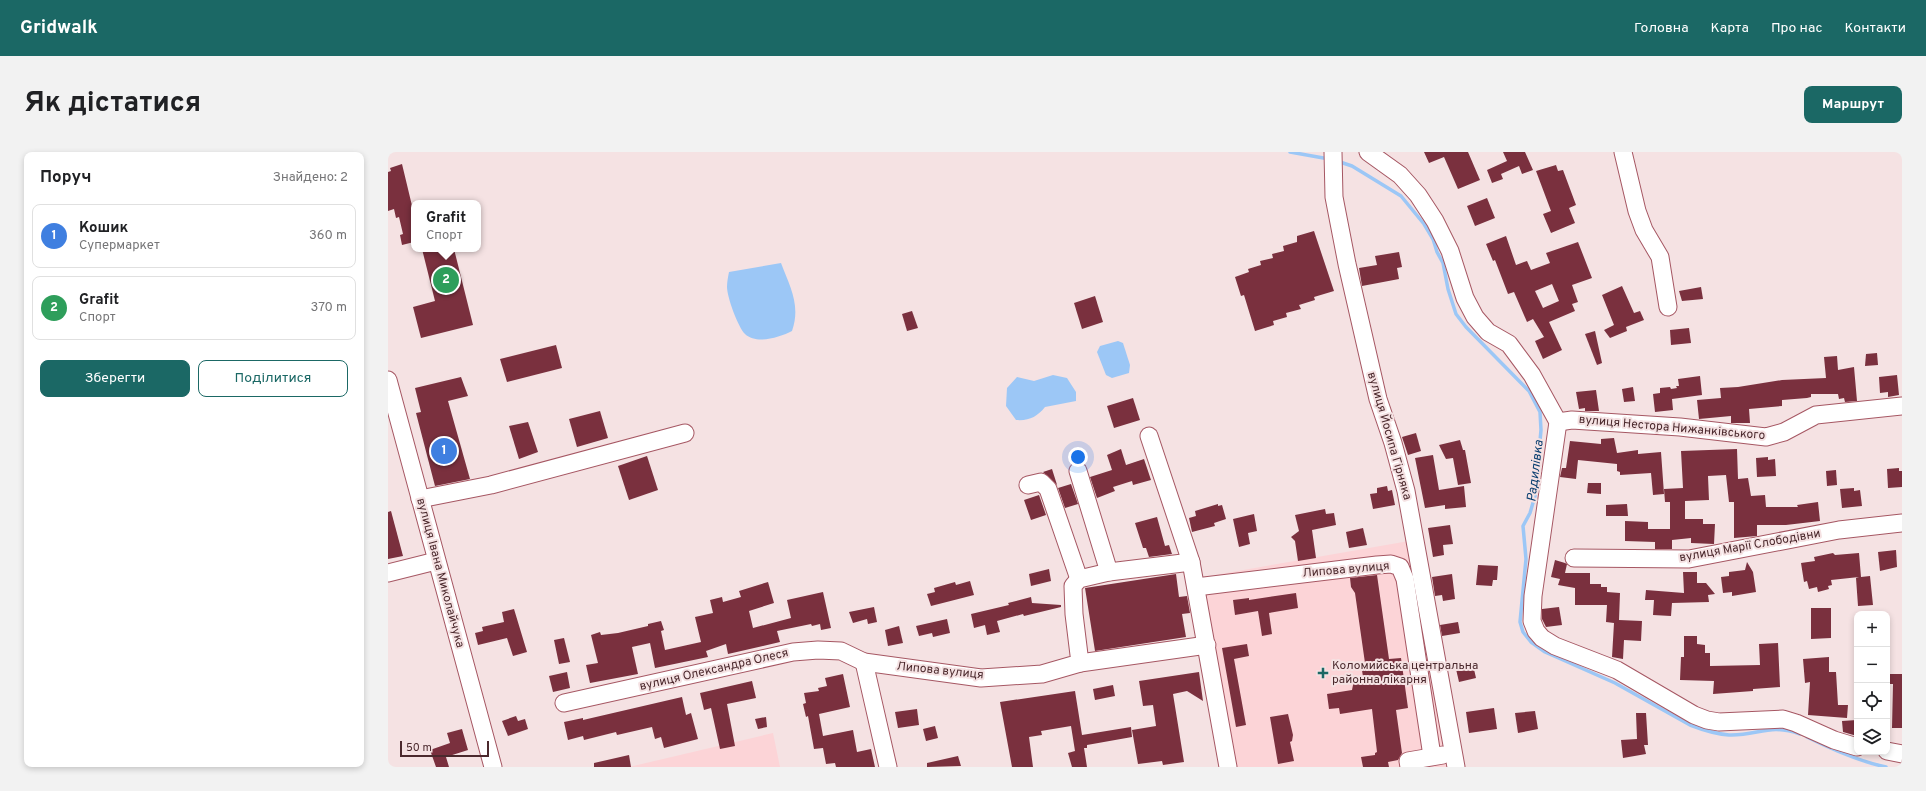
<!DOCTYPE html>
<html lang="uk">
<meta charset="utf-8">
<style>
body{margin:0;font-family:Overpass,sans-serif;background:#f2f2f2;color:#202124}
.controls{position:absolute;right:12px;bottom:12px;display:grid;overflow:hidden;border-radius:8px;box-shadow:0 2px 6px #0003}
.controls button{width:36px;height:36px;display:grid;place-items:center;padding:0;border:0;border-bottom:1px solid #e0e0e0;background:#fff;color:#202124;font:20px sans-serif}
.scale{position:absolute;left:12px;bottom:10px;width:89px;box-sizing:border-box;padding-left:4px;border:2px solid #4b292d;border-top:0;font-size:11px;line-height:14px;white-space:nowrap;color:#4b292d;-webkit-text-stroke:3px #f5e2e3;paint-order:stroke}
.you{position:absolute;left:690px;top:305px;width:14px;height:14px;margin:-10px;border:3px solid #fff;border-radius:50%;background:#1a73e8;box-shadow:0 0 0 6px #1a73e833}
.badge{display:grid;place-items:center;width:26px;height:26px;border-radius:50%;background:#1b6865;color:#fff;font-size:13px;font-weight:700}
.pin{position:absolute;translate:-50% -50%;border:2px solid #fff;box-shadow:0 1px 4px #0006}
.popup{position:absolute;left:23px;top:48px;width:70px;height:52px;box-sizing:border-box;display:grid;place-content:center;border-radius:8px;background:#fff;filter:drop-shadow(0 1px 3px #0005);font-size:13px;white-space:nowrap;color:#757577}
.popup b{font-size:15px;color:#202124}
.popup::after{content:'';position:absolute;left:50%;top:100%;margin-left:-8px;border:8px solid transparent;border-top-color:#fff}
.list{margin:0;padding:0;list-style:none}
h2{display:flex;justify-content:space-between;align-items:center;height:52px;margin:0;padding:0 16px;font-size:17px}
h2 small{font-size:13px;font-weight:400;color:#757577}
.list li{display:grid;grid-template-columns:26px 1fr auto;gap:12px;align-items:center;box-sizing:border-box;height:64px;margin:0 8px 8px;padding:0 8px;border:1px solid #e0e0e0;border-radius:8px}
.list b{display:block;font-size:15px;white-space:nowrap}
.list p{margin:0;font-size:13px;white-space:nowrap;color:#757577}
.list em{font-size:13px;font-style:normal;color:#757577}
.actions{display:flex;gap:8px;padding:12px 16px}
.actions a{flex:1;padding:9px 0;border:1px solid #1b6865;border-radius:8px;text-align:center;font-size:14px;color:#1b6865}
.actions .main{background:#1b6865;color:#fff}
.icon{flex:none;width:22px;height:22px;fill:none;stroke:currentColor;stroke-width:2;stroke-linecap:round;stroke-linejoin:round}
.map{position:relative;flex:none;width:1514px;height:615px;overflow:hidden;border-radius:8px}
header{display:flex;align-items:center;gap:24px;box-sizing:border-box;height:56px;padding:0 20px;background:#1b6865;color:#fff}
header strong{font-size:19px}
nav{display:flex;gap:22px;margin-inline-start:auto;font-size:14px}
.intro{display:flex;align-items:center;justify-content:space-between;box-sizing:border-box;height:96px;padding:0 24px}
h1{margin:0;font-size:28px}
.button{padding:10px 18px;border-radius:8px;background:#1b6865;color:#fff;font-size:14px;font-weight:700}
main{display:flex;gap:24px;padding:0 24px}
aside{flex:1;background:#fff;border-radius:8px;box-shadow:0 2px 6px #0003}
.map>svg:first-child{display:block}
</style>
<header>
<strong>Gridwalk</strong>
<nav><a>Головна</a><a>Карта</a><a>Про нас</a><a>Контакти</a></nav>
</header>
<div class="intro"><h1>Як дістатися</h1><a class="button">Маршрут</a></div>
<main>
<aside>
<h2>Поруч<small>Знайдено: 2</small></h2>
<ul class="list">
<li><span class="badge" style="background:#3f7fe0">1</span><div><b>Кошик</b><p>Супермаркет</p></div><em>360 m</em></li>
<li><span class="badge" style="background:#2e9e5b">2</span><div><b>Grafit</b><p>Спорт</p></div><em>370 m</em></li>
</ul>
<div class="actions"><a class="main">Зберегти</a><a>Поділитися</a></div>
</aside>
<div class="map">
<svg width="1514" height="615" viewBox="0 0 1514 615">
<rect width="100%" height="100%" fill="#f5e2e3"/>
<g fill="#fcd4d7">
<path d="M1021,389L1059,615H844L810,426Z"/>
<path d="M385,581L392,615H241Z"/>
</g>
<g fill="#9cc7f6">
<path d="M393,111C402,135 413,153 404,179C392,185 369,193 357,182C350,175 339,145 339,135C339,130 340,125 341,120Z"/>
<path d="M730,189L735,191L742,213L741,221L724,226L718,223L709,200L712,194Z"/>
<path d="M665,223L679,226L688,240V249L657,255C649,265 641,269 628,268L618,254L619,236L629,225L646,229Z"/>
</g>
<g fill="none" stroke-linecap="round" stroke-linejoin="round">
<g stroke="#9cc7f6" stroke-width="3.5">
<path d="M902,0L941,7"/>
<path d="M949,9L964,14L1013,44L1036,72L1045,87L1049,100L1055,111L1060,137L1068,162L1078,175L1141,239L1152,260L1153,278L1147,344L1142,361L1135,374L1138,407L1132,470L1135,480L1143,490L1157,500L1227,531L1302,573C1315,578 1327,582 1341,583C1370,584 1381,571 1412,582"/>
<path d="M1419,585C1445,598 1470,609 1498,615"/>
</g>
</g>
<g fill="#7a303e" fill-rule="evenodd">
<path d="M1036,0H1080L1092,28L1070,37L1056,5L1041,11Z"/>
<path d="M1115,0H1137L1145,18L1134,22L1131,14L1113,22L1115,27L1104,31L1099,18L1119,9Z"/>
<path d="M14,12L26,62V90L14,93L12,83L15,82L11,65L8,66L6,57L0,59V20L3,19L2,16Z"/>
<path d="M1168,13L1170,19L1175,18L1188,53L1181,56L1187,71L1163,81L1155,62L1163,59L1148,19Z"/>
<path d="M1099,46L1107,66L1087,74L1079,54Z"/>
<path d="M926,79L946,139L926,145L927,148L911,153L913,157L898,161L899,165L885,169L886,173L867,179L856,143L853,144L847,125L861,120L860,117L873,113L872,109L885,106L884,102L896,99L895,94L909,90V84Z"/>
<path d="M1118,84L1128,113L1139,109L1143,118L1162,111L1158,101L1190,90L1204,126L1184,133L1190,150L1184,152L1187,159L1161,170L1174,198L1155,207L1147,189L1156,185L1145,167L1139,170L1126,140L1120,142L1107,108L1105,109L1098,92ZM1164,132L1171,149L1155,156L1147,139Z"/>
<path d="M34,97H66L85,173L33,186L25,155L47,149Z"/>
<path d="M1011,100L1014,115L1009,116L1011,127L974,134L971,116L989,113L987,104Z"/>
<path d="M1234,134L1246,161L1252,159L1256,168L1238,175L1239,179L1222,186L1216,178L1226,173L1214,143Z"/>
<path d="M1313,135L1315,147L1294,149L1291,139Z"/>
<path d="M707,144L715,170L694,177L686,151Z"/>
<path d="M524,159L530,176L519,179L514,162Z"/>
<path d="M1301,176L1303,191L1283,193L1282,178Z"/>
<path d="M1207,179L1214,211L1209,213L1197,182Z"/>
<path d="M168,193L174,216L119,230L112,207Z"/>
<path d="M1489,201L1490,213L1477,214L1478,202Z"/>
<path d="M1449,204L1450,218L1466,215L1469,249L1457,250L1456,246L1451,247L1450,242H1423V245L1419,246L1394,248V254L1361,257L1362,271H1343V264L1311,267L1309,248L1333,246L1332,236L1350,235L1394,228L1438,226L1436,205Z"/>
<path d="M1509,223L1511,243L1500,245V240L1492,241L1491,225Z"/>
<path d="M1312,224L1314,243L1284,247L1285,258L1267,260L1265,242L1272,241V236L1282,235L1283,237L1289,236L1288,234H1291L1290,227Z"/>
<path d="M73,225L80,244L60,249L82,327L47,334L28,261L33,260L27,236Z"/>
<path d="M1245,235L1247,249L1236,250L1234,237Z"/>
<path d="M1208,238L1211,259H1197V256L1191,257L1188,240Z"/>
<path d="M745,246L752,268L726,276L719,254Z"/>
<path d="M212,259L220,286L189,295L181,267Z"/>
<path d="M140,270L150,300L131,307L121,274Z"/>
<path d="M1028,281L1033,299L1020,303L1014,285Z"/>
<path d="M1226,286L1229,301L1250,298V302L1273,300L1276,342L1265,343L1263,321L1232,323V320L1229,319V312L1190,308L1188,327L1172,325L1174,316H1178L1182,289L1213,292V287Z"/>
<path d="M1072,288L1075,298H1077L1083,331L1070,333L1065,306L1058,307L1051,293Z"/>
<path d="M733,297L738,313L756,307L763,328L745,333L744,329L725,335L727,339L709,346L702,325L724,318L719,303Z"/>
<path d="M1349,297L1350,327L1360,326L1363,344L1377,343L1378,355H1410L1409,353L1430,350L1432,369L1398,373H1369V384L1346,386V350H1341L1338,323L1320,324L1321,348L1297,349V367H1315V372H1327L1326,392L1303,391V386L1284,388V397H1267V390L1237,389V369L1260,370V377H1282V350H1277L1276,337L1295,336L1293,299Z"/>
<path d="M1045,303L1051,338L1076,334L1078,355L1057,357V353L1037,356L1027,306Z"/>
<path d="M259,304L270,338L241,348L230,314Z"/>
<path d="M1380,305V308L1387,307L1388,324L1369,325L1368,306Z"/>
<path d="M1511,316V319H1514V335L1500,336L1499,317Z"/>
<path d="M664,317L670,336L683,332L690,352L677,356L669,333L655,320Z"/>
<path d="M1448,318L1449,333L1439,334L1438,319Z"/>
<path d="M1200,331H1213V342L1199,341Z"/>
<path d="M999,334L1000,339L1004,338L1007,353L985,357L982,342L989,341V336Z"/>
<path d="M1466,336V339L1472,338L1474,354L1454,356L1452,337Z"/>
<path d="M651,343L658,363L643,368L636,348Z"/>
<path d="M830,352V354L834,353L838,367L826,371L827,374L804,380L801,366L808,364L807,359Z"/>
<path d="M1239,352L1240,364H1218V353Z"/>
<path d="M937,357L938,362L946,361L948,373L924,378L928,406L910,409L907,389L903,385L911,379L907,363Z"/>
<path d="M3,359L15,404L0,407V360Z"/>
<path d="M866,362L869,379L860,381L862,392L851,395L845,367Z"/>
<path d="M769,365L777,394L781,393L784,402L761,405L758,396H755L747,371Z"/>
<path d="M1062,373L1065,392L1055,393L1056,403L1045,405L1040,376Z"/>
<path d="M975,376L979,393L961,396L958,380Z"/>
<path d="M1508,398L1509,415L1492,419L1490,400Z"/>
<path d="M1445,401L1447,403L1471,401L1473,425L1482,424L1485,453L1470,454L1468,426L1471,425L1443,428L1444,433L1440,434L1441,437L1430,440L1429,435L1421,437L1419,429L1416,430L1413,411L1427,409L1426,405Z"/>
<path d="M1167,408L1177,411L1179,412L1177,421H1202V432H1213V435H1219V440L1232,441L1231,468L1254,469L1253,489L1236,488L1235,507L1224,505L1226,471L1218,470L1219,453H1187V436L1170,433L1172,427L1163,425Z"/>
<path d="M1359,410L1365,420L1368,440L1344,444V440L1335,441L1333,425L1341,424V420L1357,418Z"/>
<path d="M1090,413L1110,414L1109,428H1105L1104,434L1088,433Z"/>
<path d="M661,417L663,429L643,434L641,422Z"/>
<path d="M1295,420H1309V431H1318L1327,442L1320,443L1321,450L1284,451L1283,464L1265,463L1266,448H1257L1258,438L1296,441Z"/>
<path d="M788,422L791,445L799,444L802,461L794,462L798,485L707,499L697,436Z"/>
<path d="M1064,422L1067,447L1055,449L1054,443L1047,444L1044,425Z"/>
<path d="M989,423L1001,507L1013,506L1020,556L1008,558L1014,601L1010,608L1000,610L1001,615H975L973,605L987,603V601L989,600L984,557L952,562L951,556L941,557L939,542L964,538L966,528L976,531L973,512L977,511L967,441L963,435L962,426Z"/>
<path d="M582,429L586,443L543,454L539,442L547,440L546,436L567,430L568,433Z"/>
<path d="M380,430L386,451L361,459L365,476L403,466L399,448L435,440L443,476L433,478L432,472L424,474L423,472L389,479L392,490L340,502L338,492L318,499L320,505L267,516L262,491L244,495L250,522L202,531L198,513L210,511L203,483L212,480L213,483L230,481L260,474V472L273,469L276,478L273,479L277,498L313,490L307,465L325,461L322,448L334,445L335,450L353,445L351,439Z"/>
<path d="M908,441L910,456L881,461L884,482L874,484L870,459L847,463L845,448L861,446V448Z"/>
<path d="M643,445L644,451L673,453V455L636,464L635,462L609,469L612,480L599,483L597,473L586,476L583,462L621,453L620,451Z"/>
<path d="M486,455L489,470L480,472L479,467L465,471L461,460Z"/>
<path d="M1171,455L1174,473L1158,475L1154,467V457Z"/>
<path d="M1423,456H1443V486L1423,487Z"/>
<path d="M126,457L139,500L125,504L119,486L90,493L87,481L95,479L94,475L116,470L114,460Z"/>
<path d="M559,467L562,481L545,485L544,481L531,484L528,474Z"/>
<path d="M1070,470L1072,481L1054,484L1052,473Z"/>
<path d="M511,474L515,491L500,494L497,478Z"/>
<path d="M1296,484H1309V492L1317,493V501H1322V514L1372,513L1371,492L1390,491L1392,535L1365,537V539L1325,542L1326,529L1292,528L1293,505H1296Z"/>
<path d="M176,486L182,510L171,512L166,488Z"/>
<path d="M859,492L861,504L846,507L858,573L848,575L834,496Z"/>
<path d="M1441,505V520H1448L1450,553H1460L1459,566L1420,563L1422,530L1417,531L1415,507Z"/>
<path d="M1085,513L1088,526L1071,530L1068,517Z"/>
<path d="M179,520L182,536L165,540L161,524Z"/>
<path d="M811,520L815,549L799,539L785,542L796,610L775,613L774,609L750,612L744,578L768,574L765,553L755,554L751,529Z"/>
<path d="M455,522L462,555L431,562L435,584L465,578L469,600L483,597L487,615H448L447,611L438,612L435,596L426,597L420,564L418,565L415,552L418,551L416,541L431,539L430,536L439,534L437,526Z"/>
<path d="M1502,522H1514V576H1504L1505,532H1502Z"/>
<path d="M364,529L368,546L339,552L347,594L332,597L323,556L316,558L312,541Z"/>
<path d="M725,533L727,544L707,548L705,537Z"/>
<path d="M687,539L694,583L743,575L744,585L699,593V596H696L699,615H684L680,601L687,599L683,574L653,579L654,583L641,585L645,615H624L612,550Z"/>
<path d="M294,545L298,563L303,561L310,587L276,596L273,585L267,587L264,575L229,583L228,580L196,588L195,584L180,588L176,570L195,566V568Z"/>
<path d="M1106,556L1109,577L1081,581L1078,560Z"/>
<path d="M529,557L531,573L510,576L507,560Z"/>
<path d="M1147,559L1150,577L1130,581L1127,561Z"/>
<path d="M1248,561H1258L1260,593H1256L1258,602L1235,606L1233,588L1249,587Z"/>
<path d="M900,562L905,583L904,589L902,590L906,609L890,612L882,565Z"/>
<path d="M128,564L130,569L137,567L140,577L120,584L114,569Z"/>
<path d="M378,565L379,575L370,577L367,567Z"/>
<path d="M1469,568V584L1455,580L1454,569Z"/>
<path d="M547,574L550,586L538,589L535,577Z"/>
<path d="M74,577L80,598L58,605L61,615H48L42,598L62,591L59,581Z"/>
<path d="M241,603L243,615H206V611Z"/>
<path d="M570,604L573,614L539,615V611Z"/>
</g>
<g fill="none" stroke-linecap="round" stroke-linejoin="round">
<g stroke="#a65763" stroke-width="19">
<g id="minor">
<path d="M945,0L946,45L959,112L990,247L1005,291L1018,339L1068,615"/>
<path d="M980,0L1012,23L1030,43L1047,69L1062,99L1077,146L1087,165L1100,180L1121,192L1144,223L1170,270L1145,444L1144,469L1148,479L1154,486L1167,494L1229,518L1306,563L1319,568L1331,570L1395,567L1408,571L1446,588L1469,595"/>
<path d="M1235,0L1249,59L1256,78L1272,105L1280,155"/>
<path d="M0,228L105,615"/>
<path d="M1170,270L1184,268L1292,275L1378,285L1396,280L1428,263L1514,254"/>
<path d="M761,284L803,410L840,615"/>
<path d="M690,319L721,420"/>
<path d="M640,333L653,330L660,337L691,427"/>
<path d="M32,347L103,333L297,281"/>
<path d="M1186,406L1301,407L1451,378L1514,371"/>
<path d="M0,421L48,409"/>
<path d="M808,435L989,413L1003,412L1012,415L1017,427L1044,604"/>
<path d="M476,510L500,615"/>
<path d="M692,511L819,493"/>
<path d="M176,551L405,500L430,498L453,499L476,510L593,526L654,522L692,511L686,462L685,434L691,427L721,420L803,410"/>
<path d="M1499,599L1514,602"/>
<path d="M1021,615L1020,609L1055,603"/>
</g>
</g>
<use href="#minor" stroke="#fff" stroke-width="17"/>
</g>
<path fill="#1b6865" stroke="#f5e2e3" stroke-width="1.5" d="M933 515h4v4h4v4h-4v4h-4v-4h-4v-4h4z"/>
<g text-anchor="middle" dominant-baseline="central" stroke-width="4" stroke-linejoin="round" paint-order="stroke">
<g font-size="12" fill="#4b292d" stroke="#f5e2e3">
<text transform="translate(1284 276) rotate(5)">вулиця Нестора Нижанківського</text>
<text transform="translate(1001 284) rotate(74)">вулиця Йосипа Гірняка</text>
<text transform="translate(1362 394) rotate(-10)">вулиця Марії Слободівни</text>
<text transform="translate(958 418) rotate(-5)">Липова вулиця</text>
<text transform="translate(52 421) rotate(75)">вулиця Івана Миколайчука</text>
<text transform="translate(326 518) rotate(-13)">вулиця Олександра Олеся</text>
<text transform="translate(552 519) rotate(6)">Липова вулиця</text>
</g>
<g font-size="12" fill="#4b292d" stroke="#f5e2e3" text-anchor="start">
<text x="944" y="514">Коломийська центральна<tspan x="944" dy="14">районна лікарня</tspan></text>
</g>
<g font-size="13" font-style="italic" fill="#0a3f70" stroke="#f5e2e3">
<text transform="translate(1148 319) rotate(-83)">Радилівка</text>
</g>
</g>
</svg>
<div class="controls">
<button>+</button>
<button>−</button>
<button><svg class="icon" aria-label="locate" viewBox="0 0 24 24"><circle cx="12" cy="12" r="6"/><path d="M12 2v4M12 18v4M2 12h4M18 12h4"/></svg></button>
<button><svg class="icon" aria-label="layers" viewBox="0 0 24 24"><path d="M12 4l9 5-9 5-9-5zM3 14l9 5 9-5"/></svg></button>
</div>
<div class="scale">50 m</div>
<div class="you"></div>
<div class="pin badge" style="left:56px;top:299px;background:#3f7fe0">1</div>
<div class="pin badge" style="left:58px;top:128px;background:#2e9e5b">2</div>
<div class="popup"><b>Grafit</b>Спорт</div>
</div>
</main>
